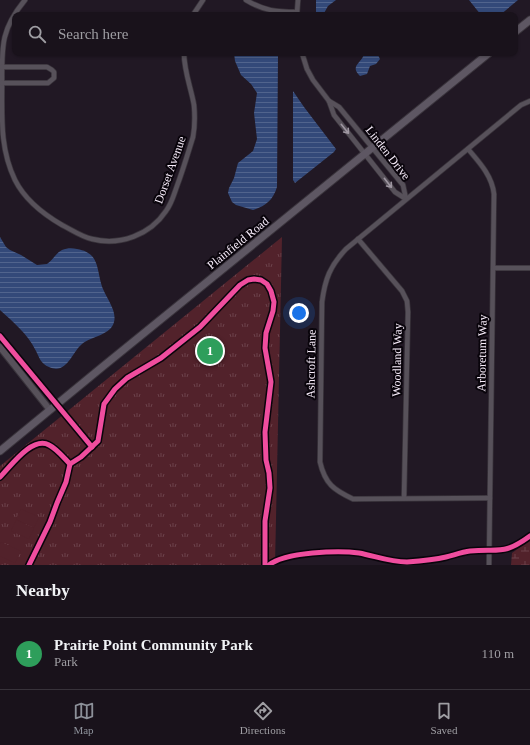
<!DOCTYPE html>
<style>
body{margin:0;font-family:"Times New Roman",serif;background:#262028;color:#f1f3f6}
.you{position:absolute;left:299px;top:313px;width:14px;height:14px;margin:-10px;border:3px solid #fff;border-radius:50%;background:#1a73e8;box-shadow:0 0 0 6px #1a73e833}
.badge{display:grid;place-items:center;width:26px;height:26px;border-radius:50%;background:#8c9099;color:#fff;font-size:13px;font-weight:700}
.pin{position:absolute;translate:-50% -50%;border:2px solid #fff;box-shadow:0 1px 4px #0006}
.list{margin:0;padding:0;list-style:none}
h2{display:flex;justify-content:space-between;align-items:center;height:52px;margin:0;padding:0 16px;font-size:17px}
h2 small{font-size:13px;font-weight:400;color:#9f9ea3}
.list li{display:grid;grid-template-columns:26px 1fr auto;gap:12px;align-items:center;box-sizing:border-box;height:72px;padding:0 16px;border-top:1px solid #37323a}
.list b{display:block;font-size:15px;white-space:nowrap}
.list p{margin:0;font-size:13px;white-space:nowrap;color:#9f9ea3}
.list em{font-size:13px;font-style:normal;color:#9f9ea3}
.icon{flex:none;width:22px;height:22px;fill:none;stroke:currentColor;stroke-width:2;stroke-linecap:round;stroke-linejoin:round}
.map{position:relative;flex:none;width:530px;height:565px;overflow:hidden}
.search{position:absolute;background:#19121b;box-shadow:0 1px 3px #0004;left:12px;right:12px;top:12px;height:44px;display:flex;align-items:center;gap:10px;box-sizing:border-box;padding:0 14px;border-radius:8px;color:#9f9ea3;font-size:15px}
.sheet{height:124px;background:#19121b}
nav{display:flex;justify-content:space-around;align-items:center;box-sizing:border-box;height:56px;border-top:1px solid #37323a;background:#19121b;font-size:11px;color:#9f9ea3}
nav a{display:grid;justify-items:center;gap:2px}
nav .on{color:#8c9099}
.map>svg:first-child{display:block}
</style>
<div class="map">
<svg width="530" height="565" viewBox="0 0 530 565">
<defs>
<pattern id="wetland-marsh" width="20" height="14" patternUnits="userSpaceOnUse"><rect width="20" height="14" fill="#52222b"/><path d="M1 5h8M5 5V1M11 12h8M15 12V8" fill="none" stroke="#6c424b"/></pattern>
<pattern id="park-tufts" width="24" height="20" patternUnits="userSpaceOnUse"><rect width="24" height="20" fill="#52222b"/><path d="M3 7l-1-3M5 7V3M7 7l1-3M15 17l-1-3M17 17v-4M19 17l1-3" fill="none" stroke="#6c424b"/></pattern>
<pattern id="water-rules" width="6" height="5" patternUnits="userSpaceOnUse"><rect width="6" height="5" fill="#334979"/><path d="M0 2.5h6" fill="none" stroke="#51648d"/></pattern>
</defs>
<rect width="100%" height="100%" fill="#211824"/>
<path fill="url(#wetland-marsh)" d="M530,540V565H511L512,553Z"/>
<path fill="url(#park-tufts)" d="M282,237L275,565H0V466Z"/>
<g fill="#52222b">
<path d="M21,509L39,517L34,528L16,519Z"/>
<path d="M16,520L34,528L29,539L11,531Z"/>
<path d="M1,542L21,551L15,563L0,556V544Z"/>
</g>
<g fill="url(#water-rules)">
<path d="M316,0H336L328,6L323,15H316Z"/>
<path d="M469,0H518L500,15H481Z"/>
<path d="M234,53H278L277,187C273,200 266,206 253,210L236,205L232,202L228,193L229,188L234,178L238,163L253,151L257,139L254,113L257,93L251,84L241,75L235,61Z"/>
<path d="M364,53H377L380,59L376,64L370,66L367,74L360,76C349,65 363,63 364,53Z"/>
<path d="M293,91L304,107L336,149L334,152L295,183L293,180Z"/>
<path d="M0,237L6,247L10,250L21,255L37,265L47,264C53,260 56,253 62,250C67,248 72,248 77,249C101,253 96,271 103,289C107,299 117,311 114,322C111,335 92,336 82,344C72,352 67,375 49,367C41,364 39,357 36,351C27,333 14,323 0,310Z"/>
</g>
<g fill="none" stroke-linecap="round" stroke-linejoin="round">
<g stroke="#39333b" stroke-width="6">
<g id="minor">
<path d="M25,0C0,30 2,48 2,85C2,118 0,149 15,180C25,200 43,214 62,225C72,230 82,237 92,239C120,246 150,235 166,211C172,203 174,194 177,186C183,170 188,153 193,137C195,126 195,116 194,105C191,88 184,71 184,53"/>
<path d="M246,0C264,11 277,12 297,12"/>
<path d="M297,13L298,0"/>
<path d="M193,15L203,0"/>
<path d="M302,53L307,69L313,80L329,101L334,115L395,192L406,199"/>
<path d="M2,83H48L54,78V72L52,70L47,67H2"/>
<path d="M329,101L339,107L403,185L406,199"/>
<path d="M468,149C480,163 492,176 494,194L489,565"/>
<path d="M358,239L402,291L407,301L408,312L404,498"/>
<path d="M494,268H530"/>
<path d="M490,498L353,499C334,490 325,484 320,462L322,302C325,279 330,266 346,249L521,105L530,101"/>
</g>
</g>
<g stroke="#39333b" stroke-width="8">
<path id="tertiary" d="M0,347L50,410"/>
</g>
<g stroke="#39333b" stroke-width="9">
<g id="secondary">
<path d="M515,32L530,20"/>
<path d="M0,451L101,368L489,53"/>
</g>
</g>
<use href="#minor" stroke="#57515a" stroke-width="4.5"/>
<use href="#tertiary" stroke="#57515a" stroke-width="6"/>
<use href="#secondary" stroke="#5e5763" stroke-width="7"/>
<g stroke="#09040b" stroke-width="8">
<g id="cycleway">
<path d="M0,336L92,447"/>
<path d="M0,477C11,466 32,436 49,445C57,449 64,458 70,464L81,457L98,441L104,404L115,389L127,378L161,358L200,327L240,285L248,280L254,279L261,280L267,284L271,291L274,302L273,311L266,333L265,348L271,382L265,432L266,460L269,473L270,488L265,521V565"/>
<path d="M29,565L50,522L57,503L66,482L70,464"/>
<path d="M269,565C285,552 339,550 359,553C375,556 390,562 407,562C420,561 433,560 446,557C454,555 462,552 470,551C499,548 503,556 530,536"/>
</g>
</g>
<use href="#cycleway" stroke="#ef4d9e" stroke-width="5"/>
</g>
<defs><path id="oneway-shaft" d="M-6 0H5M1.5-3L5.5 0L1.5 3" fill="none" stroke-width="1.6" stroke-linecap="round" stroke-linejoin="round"/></defs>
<g stroke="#9f97a2">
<use href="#oneway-shaft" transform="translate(345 129) rotate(51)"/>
<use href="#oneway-shaft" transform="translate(388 183) rotate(52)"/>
</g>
<g text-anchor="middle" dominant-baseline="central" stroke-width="4" stroke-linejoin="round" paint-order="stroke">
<g font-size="12" fill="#f8edfb" stroke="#09040b">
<text transform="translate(388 153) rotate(52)">Linden Drive</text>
<text transform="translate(170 170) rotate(-70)">Dorset Avenue</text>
<text transform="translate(238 243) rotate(-39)">Plainfield Road</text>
<text transform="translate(482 353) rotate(-89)">Arboretum Way</text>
<text transform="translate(397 360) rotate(-89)">Woodland Way</text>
<text transform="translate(311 364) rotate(-89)">Ashcroft Lane</text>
</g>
</g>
</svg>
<div class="you"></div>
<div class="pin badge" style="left:210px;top:351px;background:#2e9e5b">1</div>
<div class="search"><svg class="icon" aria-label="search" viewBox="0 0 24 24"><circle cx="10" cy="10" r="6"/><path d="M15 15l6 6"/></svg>Search here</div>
</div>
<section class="sheet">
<h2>Nearby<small></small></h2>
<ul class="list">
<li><span class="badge" style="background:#2e9e5b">1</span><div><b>Prairie Point Community Park</b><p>Park</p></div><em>110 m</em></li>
</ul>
</section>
<nav>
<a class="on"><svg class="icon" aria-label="map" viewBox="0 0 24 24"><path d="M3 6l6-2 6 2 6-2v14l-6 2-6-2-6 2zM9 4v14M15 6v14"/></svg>Map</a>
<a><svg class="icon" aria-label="directions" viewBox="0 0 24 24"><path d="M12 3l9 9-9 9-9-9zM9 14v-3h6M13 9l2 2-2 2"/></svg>Directions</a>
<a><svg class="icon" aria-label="saved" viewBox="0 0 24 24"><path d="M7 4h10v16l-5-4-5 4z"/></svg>Saved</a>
</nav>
